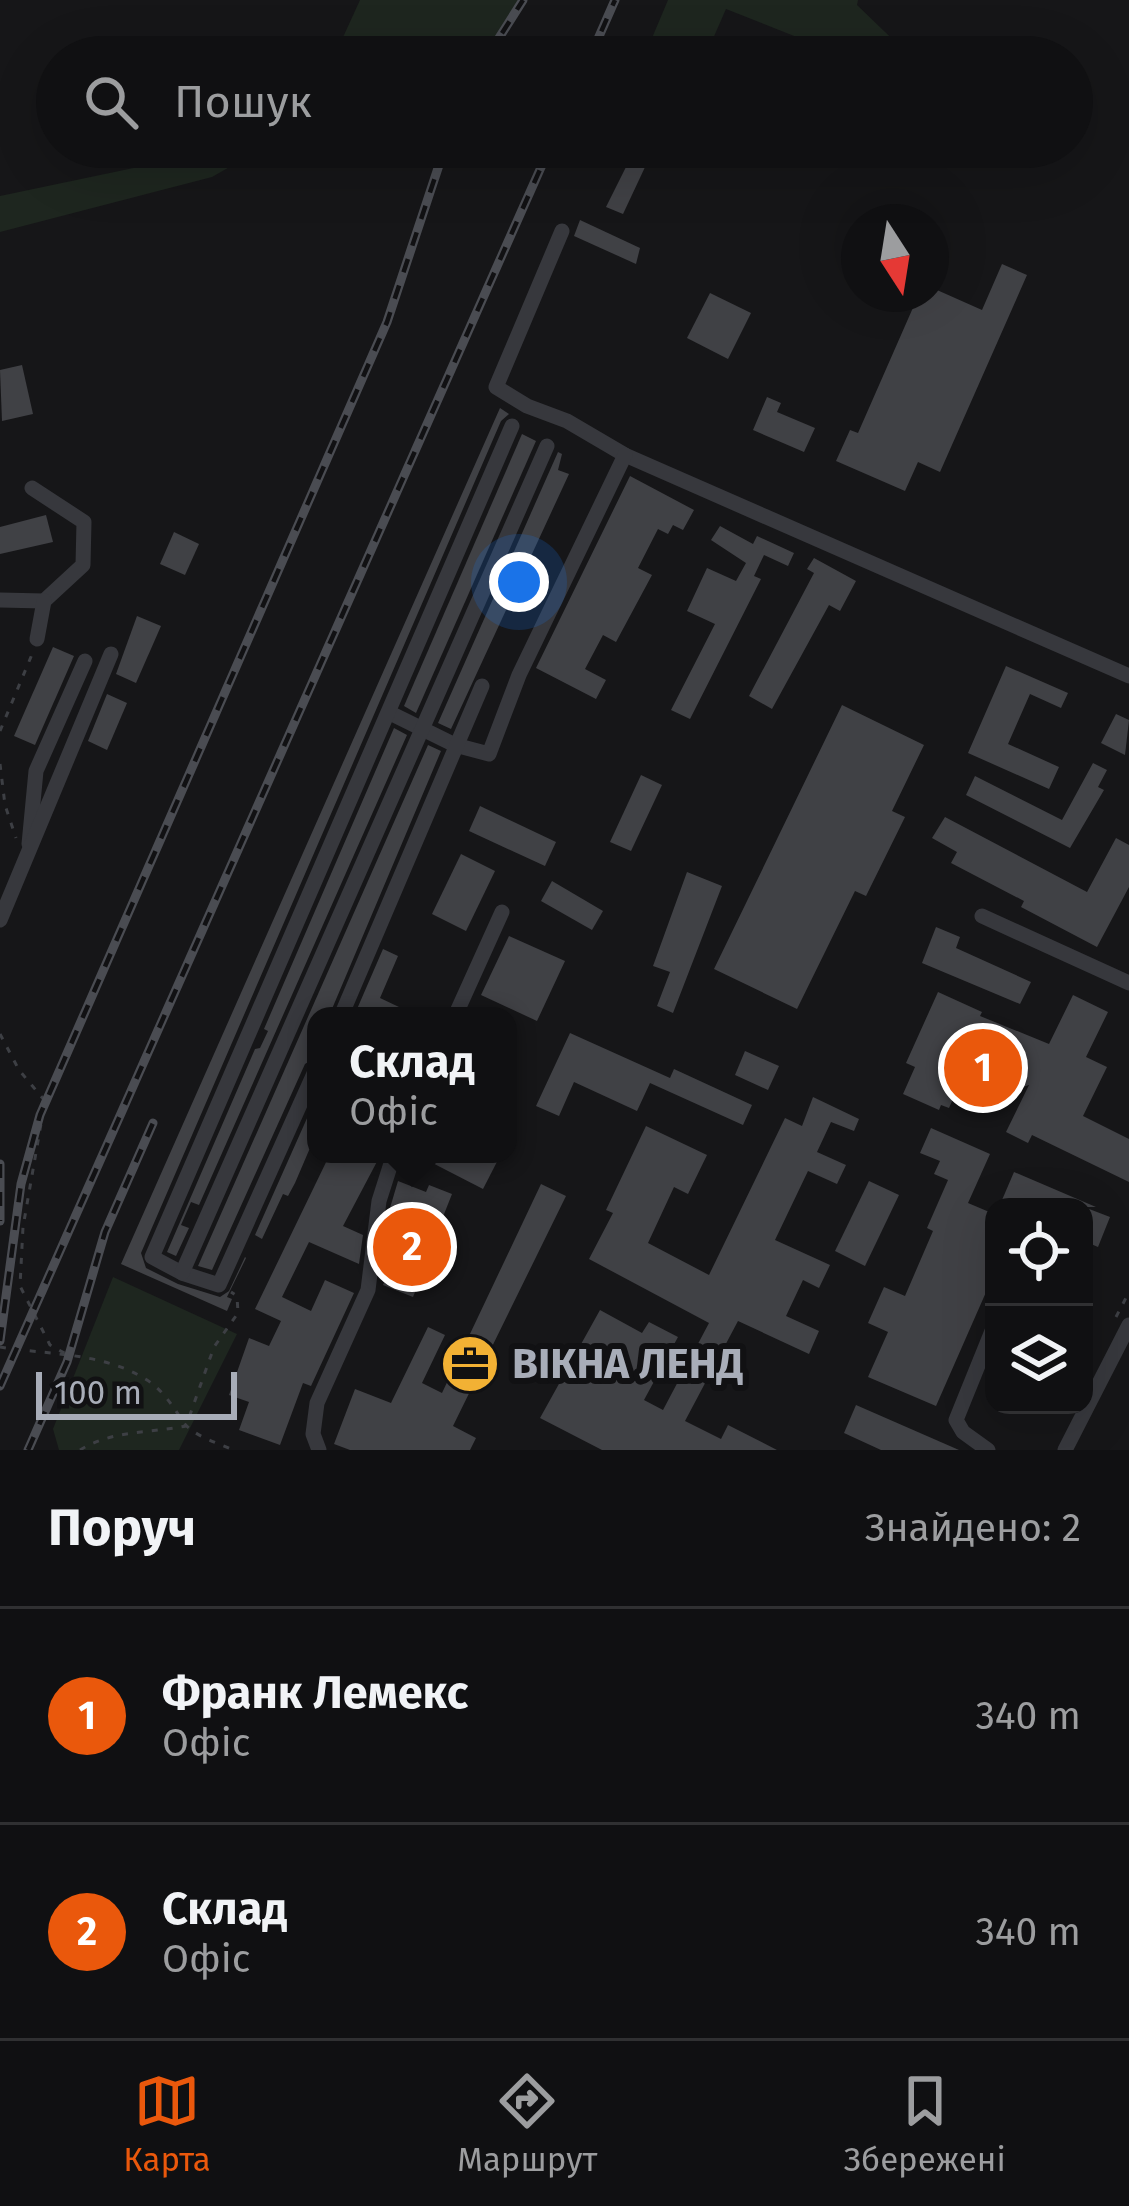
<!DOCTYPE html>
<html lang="uk">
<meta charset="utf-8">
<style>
body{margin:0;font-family:"Fira Sans",sans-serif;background:#1e1e20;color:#f1f3f6}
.controls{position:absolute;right:36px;bottom:36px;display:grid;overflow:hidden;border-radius:24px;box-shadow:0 12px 48px #0002}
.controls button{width:108px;height:108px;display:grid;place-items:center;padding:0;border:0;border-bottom:3px solid #303032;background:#101012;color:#f1f3f6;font:60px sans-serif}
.compass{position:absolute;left:841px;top:204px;width:108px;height:108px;border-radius:50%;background:#101012;box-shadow:0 12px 48px #0002;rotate:168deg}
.scale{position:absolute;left:36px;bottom:30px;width:201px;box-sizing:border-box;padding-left:12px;border:6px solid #a8adb8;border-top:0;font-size:33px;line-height:42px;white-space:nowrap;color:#a8adb8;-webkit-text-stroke:9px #111113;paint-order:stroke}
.you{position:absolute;left:519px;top:582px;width:42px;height:42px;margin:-30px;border:9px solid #fff;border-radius:50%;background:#1a73e8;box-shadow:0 0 0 18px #1a73e833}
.badge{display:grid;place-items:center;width:78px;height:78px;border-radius:50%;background:#ea580c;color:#fff;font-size:39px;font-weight:700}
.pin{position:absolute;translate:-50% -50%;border:6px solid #fff;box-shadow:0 3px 12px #0006}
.popup{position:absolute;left:307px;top:1007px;width:210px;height:156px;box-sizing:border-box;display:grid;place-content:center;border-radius:24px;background:#101012;filter:drop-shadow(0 3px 9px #0005);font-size:39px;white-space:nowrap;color:#9c9d9f}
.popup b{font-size:45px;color:#f1f3f6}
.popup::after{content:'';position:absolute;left:50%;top:100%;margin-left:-24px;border:24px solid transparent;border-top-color:#101012}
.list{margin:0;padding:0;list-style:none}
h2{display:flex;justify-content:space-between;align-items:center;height:156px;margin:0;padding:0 48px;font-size:51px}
h2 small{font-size:39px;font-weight:400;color:#9c9d9f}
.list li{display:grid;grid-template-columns:78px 1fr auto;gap:36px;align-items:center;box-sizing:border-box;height:216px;padding:0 48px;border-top:3px solid #303032}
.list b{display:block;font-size:45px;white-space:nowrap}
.list p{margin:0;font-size:39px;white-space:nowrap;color:#9c9d9f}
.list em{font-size:39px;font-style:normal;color:#9c9d9f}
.icon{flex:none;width:66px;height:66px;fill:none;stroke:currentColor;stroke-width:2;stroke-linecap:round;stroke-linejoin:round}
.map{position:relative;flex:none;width:1129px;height:1450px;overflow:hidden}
.search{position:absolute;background:#101012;box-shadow:0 12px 48px #0002;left:36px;right:36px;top:36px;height:132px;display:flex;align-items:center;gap:30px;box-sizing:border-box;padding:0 42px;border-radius:66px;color:#9c9d9f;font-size:45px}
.sheet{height:588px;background:#101012}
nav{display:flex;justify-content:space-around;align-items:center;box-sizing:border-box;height:168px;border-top:3px solid #303032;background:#101012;font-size:33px;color:#9c9d9f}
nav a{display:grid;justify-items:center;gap:6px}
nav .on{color:#ea580c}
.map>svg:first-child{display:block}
</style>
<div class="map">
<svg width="1129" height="1450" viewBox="0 0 1129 1450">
<rect width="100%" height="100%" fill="#161618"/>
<g fill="#1e261f">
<path d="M360,0H521L484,57H334Z"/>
<path d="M668,0H858L857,5L911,57H847L726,9L705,57H644Z"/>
<path d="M215,147H265L212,177L0,232V196L205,153Z"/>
<path d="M113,1277L237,1334L179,1450H59L53,1429Z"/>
</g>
<g fill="#404145">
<path d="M631,157L646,165L623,214L606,207Z"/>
<path d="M580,220L640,248L636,264L574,236Z"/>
<path d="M1002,264L1027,275L940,472L918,462L905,491L836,461L850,430L858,433L919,294H931V270L944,276L937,290L982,310Z"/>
<path d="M710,293L751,313L728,359L687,338Z"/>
<path d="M22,365L33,414L2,421L0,370Z"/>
<path d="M767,397L781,403L777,412L815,428L804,452L753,430Z"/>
<path d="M500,408L509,414L501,421L141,1253L146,1268L178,1284L220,1297L229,1291L245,1257L246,1258L227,1297L232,1299L227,1311L121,1264Z"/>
<path d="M522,434L536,441L416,713L404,706Z"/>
<path d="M558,452L562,454L558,470L569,474L451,729L438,723Z"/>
<path d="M630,476L694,510L683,530L673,525L668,534L658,529L638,568L652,575L616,642L603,635L585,669L606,680L596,699L536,668Z"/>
<path d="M46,515L53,542L0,554V527Z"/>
<path d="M720,526L753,544L757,536L794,553L788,566L764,555L754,576L761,579L690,719L671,710L715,624L687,611L707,568L736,581L746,563L711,540Z"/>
<path d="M174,532L199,544L185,575L160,564Z"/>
<path d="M814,558L856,581L840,611L829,605L772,709L749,696L814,573L807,569Z"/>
<path d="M137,616L161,626L136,683L116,674Z"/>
<path d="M53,647L74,656L35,745L14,736Z"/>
<path d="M1006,666L1068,693L1061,708L1030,694L1008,744L1059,767L1049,789L968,753Z"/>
<path d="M107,694L127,703L107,750L88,741Z"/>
<path d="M842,705L924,745L892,811L905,817L866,896L855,891L797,1009L714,969Z"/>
<path d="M1116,714L1129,720L1125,755L1101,743Z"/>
<path d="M394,728L407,735L199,1205L191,1202L181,1225L189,1228L176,1256L167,1252L255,1049L260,1048L268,1031L264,1029Z"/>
<path d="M428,745L441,751L329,1016H316V1057L305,1064L212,1270L198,1266Z"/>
<path d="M1093,763L1107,770L1098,787L1104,790L1070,848L966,795L975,776L1062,820Z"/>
<path d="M641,775L662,785L631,851L610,842Z"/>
<path d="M480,806L556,842L545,866L469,831Z"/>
<path d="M945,817L1087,892L1116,838L1129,845V887L1097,947L1021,907L1024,901L951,863L957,852L932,838Z"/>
<path d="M461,854L495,871L466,931L432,914Z"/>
<path d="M687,872L722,886L673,1013L657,1006L670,972L653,966Z"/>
<path d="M552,881L603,911L592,930L541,901Z"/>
<path d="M936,927L960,937L956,948L1031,982L1020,1004L922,963Z"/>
<path d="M509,936L565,961L537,1021L481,995Z"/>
<path d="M383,949L398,956L380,998L418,1016H354Z"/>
<path d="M938,992L982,1012L980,1016L1049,1044L1073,995L1108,1012L1086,1057L1107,1067L1083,1116L1129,1139V1182L1032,1135L1028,1143L1006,1132L1029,1085L999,1095L987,1089L1006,1045L982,1034L949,1108L941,1105L939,1110L903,1094L915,1067L906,1063Z"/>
<path d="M570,1033L670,1078L674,1069L752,1105L743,1125L650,1083L637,1111L574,1082L559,1116L536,1106Z"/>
<path d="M745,1051L779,1066L768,1090L735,1075Z"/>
<path d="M813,1097L859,1119L854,1131L831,1122L817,1152L846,1165L837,1184L808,1171L775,1240L830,1265L819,1288L803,1280L786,1316L819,1331L809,1354L738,1321L685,1421L721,1439L728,1425L777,1450H602L540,1418L600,1310L642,1333L649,1322L678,1337L644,1400L663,1410L709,1323L589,1259L613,1213L606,1210L646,1126L707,1155L688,1194L674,1187L648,1243L709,1275L785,1118L802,1126Z"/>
<path d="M316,1098V1134L295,1183L288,1196L283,1194L262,1239L255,1235Z"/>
<path d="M931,1128L990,1154L968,1203L994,1214V1274L936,1406L868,1377L888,1332L868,1323L884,1287L905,1296L933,1231L927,1228L948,1180L934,1174L940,1161L920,1153Z"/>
<path d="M330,1154H381L343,1226L363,1235L359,1264L309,1242L282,1297L311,1311L325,1280L354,1293L311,1386L303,1383L280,1445L239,1430L249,1402L229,1395L249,1338L269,1346L281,1321L255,1309Z"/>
<path d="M415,1154H501L483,1189Z"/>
<path d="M1014,1172L1096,1207H1084L1110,1217L1098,1247L1084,1241V1207H999Z"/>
<path d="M398,1181L426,1192L429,1185L452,1194L433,1242L454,1250L445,1272L426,1265L413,1297L383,1285L411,1216L390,1208Z"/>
<path d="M869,1181L899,1195L865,1266L835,1251Z"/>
<path d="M541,1184L566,1196L453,1426L476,1438L470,1450H350L334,1444L355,1389L391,1403L428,1327L445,1335L422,1383L442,1393Z"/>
<path d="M856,1405L959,1450H881L844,1433Z"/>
</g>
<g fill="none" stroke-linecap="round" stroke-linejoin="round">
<g stroke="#3d3f44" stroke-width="3" stroke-dasharray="6 9" stroke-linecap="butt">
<path d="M0,731L33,652"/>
<path d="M0,764L5,805L16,838"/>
<path d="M0,1034L19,1070L45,1101L23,1227L20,1286L50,1345L66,1354"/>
<path d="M1116,1317L1129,1292"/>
<path d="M0,1347C49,1355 103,1352 147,1380C164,1391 173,1407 184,1423C194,1436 218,1443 233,1450"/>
<path d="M80,1450C112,1430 150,1433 186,1426L214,1347L238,1313L237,1296L231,1292"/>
</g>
<g stroke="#37383d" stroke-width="15">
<path d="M562,231L496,387L527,406L567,421L625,455L1129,676"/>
<path d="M0,600L44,601L83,565L84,522L32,488"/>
<path d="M37,639L44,601"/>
<path d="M390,713L455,745L489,754L519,675L625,455"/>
<path d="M29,844L36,771L85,661"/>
<path d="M982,916L1129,983"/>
<path d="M0,920L111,654"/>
<path d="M341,1016L482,686"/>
<path d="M455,1016L502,912"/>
<path d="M316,1069L219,1285L182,1273L152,1257L512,426"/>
<path d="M182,1273L547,446"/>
<path d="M319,1450L313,1434L317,1403L368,1290L379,1201L394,1154"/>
<path d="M988,1450L963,1432L956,1420L994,1326"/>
<path d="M1065,1450L1129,1325"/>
</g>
<g stroke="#4a4c52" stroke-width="9">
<g id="rail">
<path d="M487,57L523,0"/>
<path d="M590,57L615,0"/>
<path d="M0,1164V1221"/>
<path d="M0,1341L21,1184L40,1115L387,322L445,147"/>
<path d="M0,1386L550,147"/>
<path d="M28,1450L67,1362L105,1232L153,1123"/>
</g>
</g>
<use href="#rail" stroke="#111113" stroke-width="4.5" stroke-dasharray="14" stroke-linecap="butt"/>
</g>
<defs>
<g id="office-disc" transform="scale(3)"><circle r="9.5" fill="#f2b134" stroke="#111113"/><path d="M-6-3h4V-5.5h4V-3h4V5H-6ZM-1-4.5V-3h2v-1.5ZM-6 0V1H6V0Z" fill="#111"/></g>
</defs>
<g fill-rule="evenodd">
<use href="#office-disc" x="470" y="1364"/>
</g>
<g text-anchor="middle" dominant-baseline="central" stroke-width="12" stroke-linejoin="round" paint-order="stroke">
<g font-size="42" font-weight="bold" fill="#a8adb8" stroke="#111113" text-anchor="start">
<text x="512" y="1364">ВІКНА ЛЕНД</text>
</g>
</g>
</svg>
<div class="controls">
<button><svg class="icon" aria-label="locate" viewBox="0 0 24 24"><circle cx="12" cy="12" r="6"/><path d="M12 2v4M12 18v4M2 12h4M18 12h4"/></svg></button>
<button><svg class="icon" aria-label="layers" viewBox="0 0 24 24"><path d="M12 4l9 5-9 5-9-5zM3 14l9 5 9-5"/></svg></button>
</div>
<svg class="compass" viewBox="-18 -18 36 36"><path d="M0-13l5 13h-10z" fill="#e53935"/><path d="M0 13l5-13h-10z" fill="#9c9d9f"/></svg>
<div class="scale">100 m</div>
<div class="you"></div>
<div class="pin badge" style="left:983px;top:1068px">1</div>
<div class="pin badge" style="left:412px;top:1247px">2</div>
<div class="popup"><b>Склад</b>Офіс</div>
<div class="search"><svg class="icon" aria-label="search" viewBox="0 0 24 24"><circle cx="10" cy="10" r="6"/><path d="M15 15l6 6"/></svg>Пошук</div>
</div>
<section class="sheet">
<h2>Поруч<small>Знайдено: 2</small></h2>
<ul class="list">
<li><span class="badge">1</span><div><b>Франк Лемекс</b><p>Офіс</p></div><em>340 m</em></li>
<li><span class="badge">2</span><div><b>Склад</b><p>Офіс</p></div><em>340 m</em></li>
</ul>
</section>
<nav>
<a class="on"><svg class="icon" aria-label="map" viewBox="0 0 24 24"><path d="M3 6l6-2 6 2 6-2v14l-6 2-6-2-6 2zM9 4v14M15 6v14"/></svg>Карта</a>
<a><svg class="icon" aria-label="directions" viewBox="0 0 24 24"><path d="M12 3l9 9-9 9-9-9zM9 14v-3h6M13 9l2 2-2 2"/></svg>Маршрут</a>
<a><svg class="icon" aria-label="saved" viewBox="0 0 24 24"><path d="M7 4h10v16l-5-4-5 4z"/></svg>Збережені</a>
</nav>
